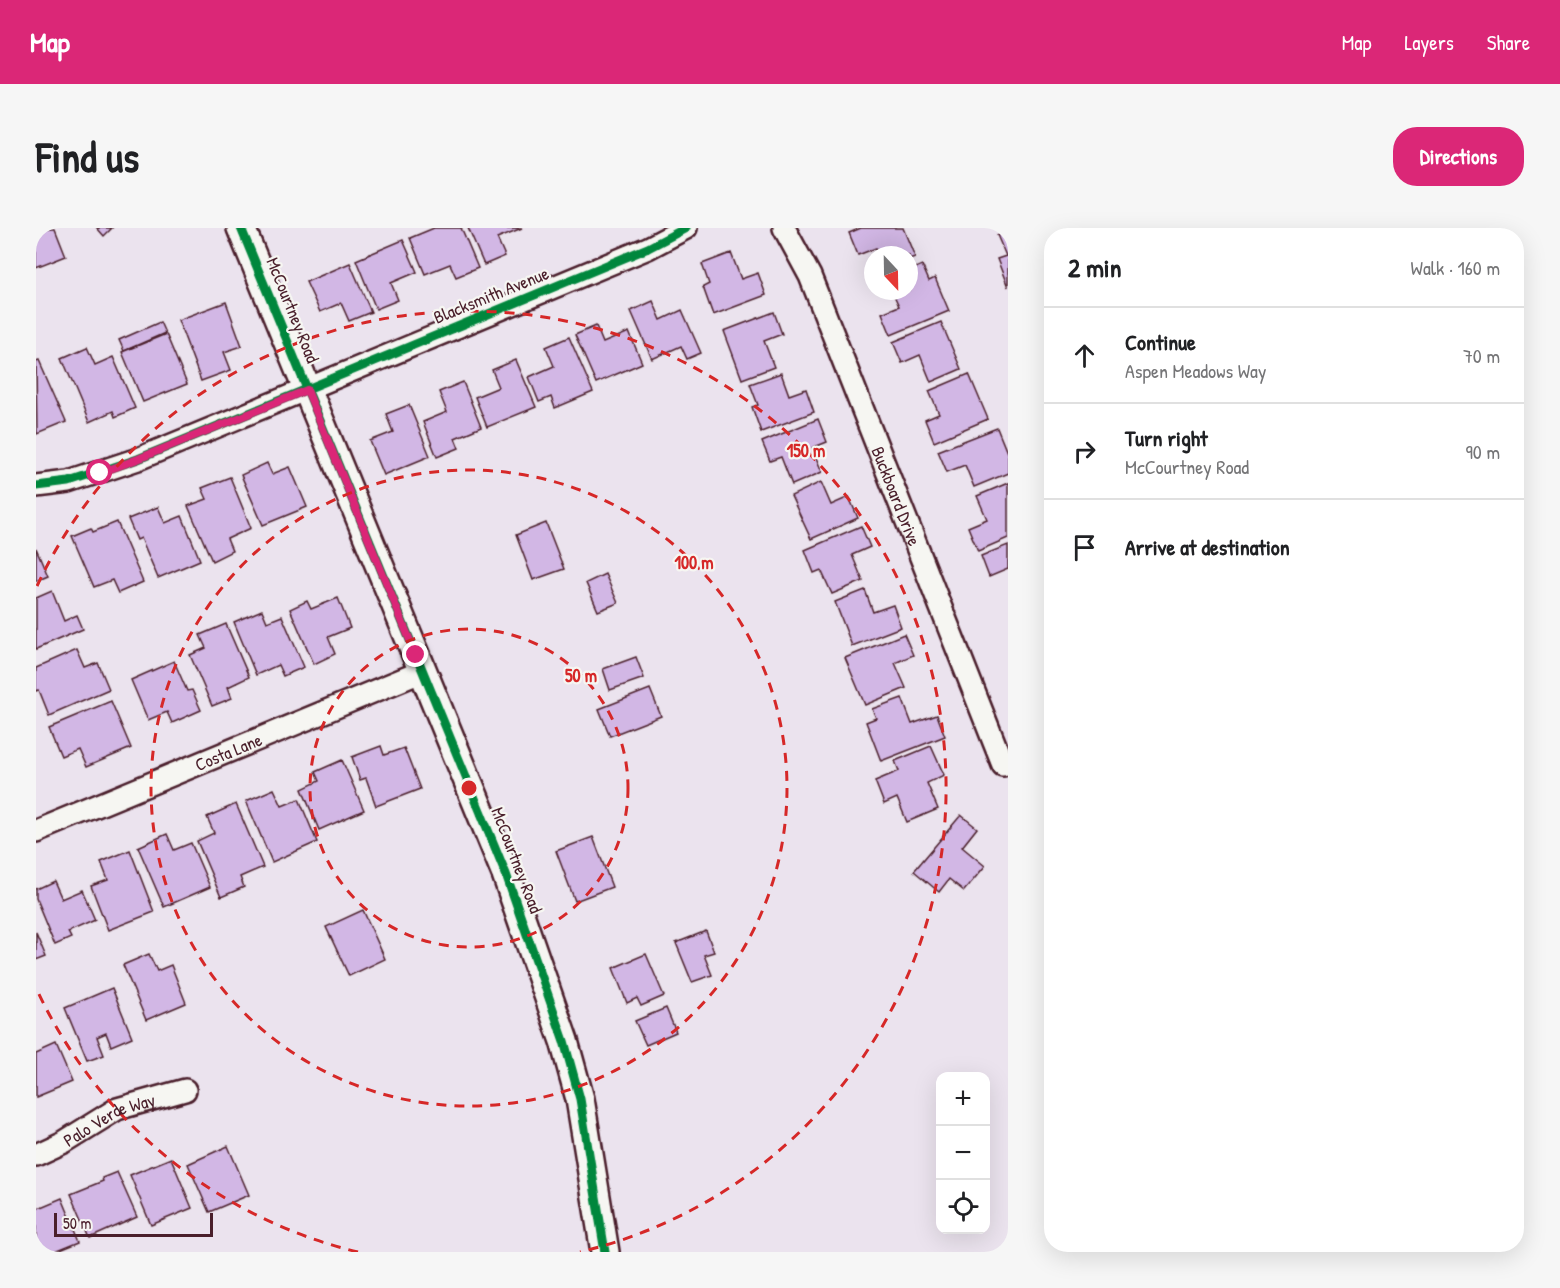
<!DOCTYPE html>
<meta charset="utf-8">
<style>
body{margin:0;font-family:"Patrick Hand",sans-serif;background:#f6f6f6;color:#202124}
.controls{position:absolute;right:18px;bottom:18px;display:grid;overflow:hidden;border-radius:12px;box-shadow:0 6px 24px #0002}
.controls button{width:54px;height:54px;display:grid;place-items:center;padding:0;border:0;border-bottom:2px solid #e0e0e0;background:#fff;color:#202124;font:30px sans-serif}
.compass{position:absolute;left:828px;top:18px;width:54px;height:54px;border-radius:50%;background:#fff;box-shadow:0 6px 24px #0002;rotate:158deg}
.scale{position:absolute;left:18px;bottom:15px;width:159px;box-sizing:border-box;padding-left:6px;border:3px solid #4a1f2b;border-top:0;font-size:16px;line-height:21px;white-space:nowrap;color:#4a1f2b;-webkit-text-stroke:4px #f6f6f2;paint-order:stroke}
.stop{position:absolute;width:18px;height:18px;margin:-14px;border:4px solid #db2777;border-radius:50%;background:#fff}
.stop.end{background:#db2777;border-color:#fff;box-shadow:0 2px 6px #0008}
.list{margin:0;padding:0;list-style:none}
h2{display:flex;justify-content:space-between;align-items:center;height:78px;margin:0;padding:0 24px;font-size:26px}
h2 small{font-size:20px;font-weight:400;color:#757577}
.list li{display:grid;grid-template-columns:39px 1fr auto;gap:18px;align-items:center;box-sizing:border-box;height:96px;padding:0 24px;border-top:2px solid #e0e0e0}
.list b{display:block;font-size:22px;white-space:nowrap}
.list p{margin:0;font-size:20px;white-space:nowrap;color:#757577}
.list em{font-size:20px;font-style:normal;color:#757577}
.icon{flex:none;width:33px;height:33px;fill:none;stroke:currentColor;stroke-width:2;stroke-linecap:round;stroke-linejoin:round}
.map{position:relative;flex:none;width:972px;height:1024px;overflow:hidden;border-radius:24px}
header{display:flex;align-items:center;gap:36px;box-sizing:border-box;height:84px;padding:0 30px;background:#db2777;color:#fff}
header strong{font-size:28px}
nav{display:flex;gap:33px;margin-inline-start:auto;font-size:21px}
.intro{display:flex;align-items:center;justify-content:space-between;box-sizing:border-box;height:144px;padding:0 36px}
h1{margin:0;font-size:42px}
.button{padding:15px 27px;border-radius:24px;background:#db2777;color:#fff;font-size:21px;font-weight:700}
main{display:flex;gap:36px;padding:0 36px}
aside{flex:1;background:#fff;border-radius:24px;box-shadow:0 6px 24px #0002}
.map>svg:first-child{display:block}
</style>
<header>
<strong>Map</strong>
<nav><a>Map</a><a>Layers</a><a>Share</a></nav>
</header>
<div class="intro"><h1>Find us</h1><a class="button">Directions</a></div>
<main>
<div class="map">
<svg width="972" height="1024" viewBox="0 0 972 1024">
<rect width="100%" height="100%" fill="#ebe3ee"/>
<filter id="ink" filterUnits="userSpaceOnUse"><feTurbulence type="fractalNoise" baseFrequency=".0167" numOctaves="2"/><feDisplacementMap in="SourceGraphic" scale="12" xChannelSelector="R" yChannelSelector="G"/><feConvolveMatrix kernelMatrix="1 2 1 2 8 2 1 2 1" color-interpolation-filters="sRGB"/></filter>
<g filter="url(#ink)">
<g fill="#d2b7e5" stroke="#4a1f2b" stroke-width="1.5">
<path d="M0,0H19L30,28L0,40Z"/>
<path d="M61,0H76L68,8Z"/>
<path d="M398,0H425L442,40L420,49L414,36L389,46L374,10Z"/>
<path d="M432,0H486L461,10L469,28L448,37Z"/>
<path d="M825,0H867L879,29L873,31V27H843L840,20L822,27L813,5Z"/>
<path d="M972,3V59L961,31L970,28L961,7Z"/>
<path d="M367,12L381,44L355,55L362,72L340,81L320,32Z"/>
<path d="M695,25L705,51L722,45L730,67L677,87L667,59L673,56L666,36Z"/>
<path d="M314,35L335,84L313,93L305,75L284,84L270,54Z"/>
<path d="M886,37L893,53L899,50L913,83L855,107L846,85L863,78L856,63H873V43Z"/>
<path d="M617,73L625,92L646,82L665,125L651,131L645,118L616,131L595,83Z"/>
<path d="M190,74L206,118L188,124L195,142L165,153L142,92Z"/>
<path d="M738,84L746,106L728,113L738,139L706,151L688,103Z"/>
<path d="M124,94L129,105L88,123L83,112Z"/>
<path d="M905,94L925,141L895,154L884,127L866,135L857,114Z"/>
<path d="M560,98L567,115L593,104L606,135L560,155L539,107Z"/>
<path d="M130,106L151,156L107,174L86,124Z"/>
<path d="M533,109L557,164L519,180L515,169L503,174L493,149L518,138L510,119Z"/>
<path d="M51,119L59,137L77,129L99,180L79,189L77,183L53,194L26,130Z"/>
<path d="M480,132L500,179L451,199L439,169L463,159L456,142Z"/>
<path d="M3,133L30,194L1,206L0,134Z"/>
<path d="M745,145L753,167L770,161L778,184L725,204L716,179L722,177L714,156Z"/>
<path d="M933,146L952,191L898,214L889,192L903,186L893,163Z"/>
<path d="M427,154L445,199L419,210L423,220L401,229L387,194L411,184L403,164Z"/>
<path d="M373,177L394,228L348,247L334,213L357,204L350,186Z"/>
<path d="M782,191L791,214L776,220L786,244L756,257L745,229L734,233L726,214Z"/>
<path d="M961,200L972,227V245L938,259L929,237L911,244L902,223Z"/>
<path d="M231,235L236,246L254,239L271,279L227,297L205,247Z"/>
<path d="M194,249L215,300L191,311L196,323L176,333L152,278L171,271L166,260Z"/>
<path d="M785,254L795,277L813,269L822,290L775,311L755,268Z"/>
<path d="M972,255V310L942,323L932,299L951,291L941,268Z"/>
<path d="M122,279L129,295L146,288L164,332L122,350L105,310L101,312L92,291Z"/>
<path d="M81,294L107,354L82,365L76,352L58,359L36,308L55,300L57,304Z"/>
<path d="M510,295L528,341L497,352L480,307Z"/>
<path d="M825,298L834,319L816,327L827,353L796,366L785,342L778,345L769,322Z"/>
<path d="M972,317V341L953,349L945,328Z"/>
<path d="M0,320L12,348L0,353Z"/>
<path d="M569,346L582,375L562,383L550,355Z"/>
<path d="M829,362L837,384L857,377L865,399L816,418L799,374Z"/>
<path d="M16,363L28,393L41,387L47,401L0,421V370Z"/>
<path d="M302,370L314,400L292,409L299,426L278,436L254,381L271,373L275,381Z"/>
<path d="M226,382L231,394L246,388L268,439L247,448L242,437L220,447L198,394Z"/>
<path d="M190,396L213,449L192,459L196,470L176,478L154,427L170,420L164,407Z"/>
<path d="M868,406L877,427L859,435L870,460L829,477L809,430Z"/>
<path d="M41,422L49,440L62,435L73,461L13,487L3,462L0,463V440Z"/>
<path d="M600,429L608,450L574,462L567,441Z"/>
<path d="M138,433L151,463L156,462L165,482L136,495L131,484L112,492L95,452Z"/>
<path d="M614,461L625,488L574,508L563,481Z"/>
<path d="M866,470L876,496L901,487L909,508L845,533L830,494L840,490L836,481Z"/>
<path d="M75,473L95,520L50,539L42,521L25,528L13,499Z"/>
<path d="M345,518L348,527L368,520L384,561L340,578L330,550L324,552L316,529Z"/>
<path d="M895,518L908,547L891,555L902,581L871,594L861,570L848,576L839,553L863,543L859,533Z"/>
<path d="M306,532L328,582L283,602L266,561L283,553L279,544Z"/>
<path d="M238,561L246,578L263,571L281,614L236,634L210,573Z"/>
<path d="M200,576L227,639L204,649L208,659L185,669L161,613L178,605L171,589Z"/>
<path d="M925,587L941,600L926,619L949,638L928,663L913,651L903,664L878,643Z"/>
<path d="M131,606L138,622L155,615L174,659L128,679L102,619Z"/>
<path d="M557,609L576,659L539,673L520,623Z"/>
<path d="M94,622L118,684L72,702L55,658L72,652L65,634Z"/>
<path d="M17,653L25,671L46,662L59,692L32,704L35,710L19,717L0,671V661Z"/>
<path d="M327,682L349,731L313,748L290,699Z"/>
<path d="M670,703L678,724L668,727L676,747L656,754L640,715Z"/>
<path d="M0,704L10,728L0,732Z"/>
<path d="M113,726L121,743L135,737L150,775L110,792L87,737Z"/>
<path d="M610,726L628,768L605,778L601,770L591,775L577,740Z"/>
<path d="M76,760L96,809L75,818L70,805L61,809L68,827L51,833L29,780Z"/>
<path d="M630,780L640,804L610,817L599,793Z"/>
<path d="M20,817L36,854L0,869V826Z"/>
<path d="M192,918L213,967L173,984L152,936Z"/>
<path d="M135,930L156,980L115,997L94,947Z"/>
<path d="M81,944L101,989L54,1010L35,966L67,953L66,950Z"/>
<path d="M26,970L44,1013L17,1024H0V981Z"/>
</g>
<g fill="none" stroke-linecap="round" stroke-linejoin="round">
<g stroke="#4a1f2b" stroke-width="26">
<g id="minor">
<path id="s1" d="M748,0L774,48L967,537L972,535"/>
<path d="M0,258L33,254L102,231L612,20L650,0"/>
<path id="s2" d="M0,603L387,443"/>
<path id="s3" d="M0,927L28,914L81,881L149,862"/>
</g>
</g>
<g stroke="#4a1f2b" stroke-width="32">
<path id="tertiary" d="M205,0L470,646L528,813L544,871L569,1024"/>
</g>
<use href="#minor" stroke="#f6f6f2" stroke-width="21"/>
<use href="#tertiary" stroke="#f6f6f2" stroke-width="27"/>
<g stroke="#f6f6f2" stroke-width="13">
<g id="cycleway">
<path d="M205,0L470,646L528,813L544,871L569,1024"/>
<path d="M0,258L33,254L102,231L612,20L650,0"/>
</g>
</g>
<use href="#cycleway" stroke="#00873e" stroke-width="9"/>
</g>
</g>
<g fill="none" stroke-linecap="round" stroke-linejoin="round" filter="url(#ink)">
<path stroke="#db2777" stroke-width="8" d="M64,245L102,231L271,162L380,427"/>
</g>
<g fill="none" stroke="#d62828" stroke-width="3" stroke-dasharray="10 8">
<circle cx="433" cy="560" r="159"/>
<circle cx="433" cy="560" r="318"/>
<path d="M322 1024A477 477 0 0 1 1 762M1 358A477 477 0 1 1 544 1024"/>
</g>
<g text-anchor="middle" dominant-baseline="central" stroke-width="4.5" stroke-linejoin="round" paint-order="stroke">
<g font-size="18" fill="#4a1f2b" stroke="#f6f6f2">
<text transform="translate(455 67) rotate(-22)">Blacksmith Avenue</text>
<text transform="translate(257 82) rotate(68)">McCourtney Road</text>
<text stroke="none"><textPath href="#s1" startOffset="291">Buckboard Drive</textPath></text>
<text stroke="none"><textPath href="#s2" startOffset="208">Costa Lane</textPath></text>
<text transform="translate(481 632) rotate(69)">McCourtney Road</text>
<text stroke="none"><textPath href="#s3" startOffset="82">Palo Verde Way</textPath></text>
</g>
</g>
<circle cx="433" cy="560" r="9" fill="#d62828" stroke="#f6f6f2" stroke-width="3"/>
<g font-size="18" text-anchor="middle" font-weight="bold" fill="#d62828" stroke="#f6f6f2" stroke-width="4.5" stroke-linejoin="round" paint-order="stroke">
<text x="770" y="229">150 m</text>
<text x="658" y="341">100 m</text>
<text x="545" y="454">50 m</text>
</g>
</svg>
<div class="controls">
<button>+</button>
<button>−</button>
<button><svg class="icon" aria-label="locate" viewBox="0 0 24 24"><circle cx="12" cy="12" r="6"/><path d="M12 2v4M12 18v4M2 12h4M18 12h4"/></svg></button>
</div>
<svg class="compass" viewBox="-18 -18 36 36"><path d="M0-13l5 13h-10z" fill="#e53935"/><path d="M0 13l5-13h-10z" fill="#757577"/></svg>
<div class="scale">50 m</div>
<div class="stop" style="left:64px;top:245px"></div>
<div class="stop end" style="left:380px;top:427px"></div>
</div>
<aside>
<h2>2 min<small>Walk · 160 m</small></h2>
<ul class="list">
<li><svg class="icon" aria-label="ahead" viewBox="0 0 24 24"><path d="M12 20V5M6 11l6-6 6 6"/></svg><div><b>Continue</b><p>Aspen Meadows Way</p></div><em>70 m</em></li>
<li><svg class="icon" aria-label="right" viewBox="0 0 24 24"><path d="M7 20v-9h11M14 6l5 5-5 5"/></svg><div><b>Turn right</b><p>McCourtney Road</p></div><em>90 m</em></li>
<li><svg class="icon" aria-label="arrive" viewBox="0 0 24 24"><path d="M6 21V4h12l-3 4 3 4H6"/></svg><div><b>Arrive at destination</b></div></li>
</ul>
</aside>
</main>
